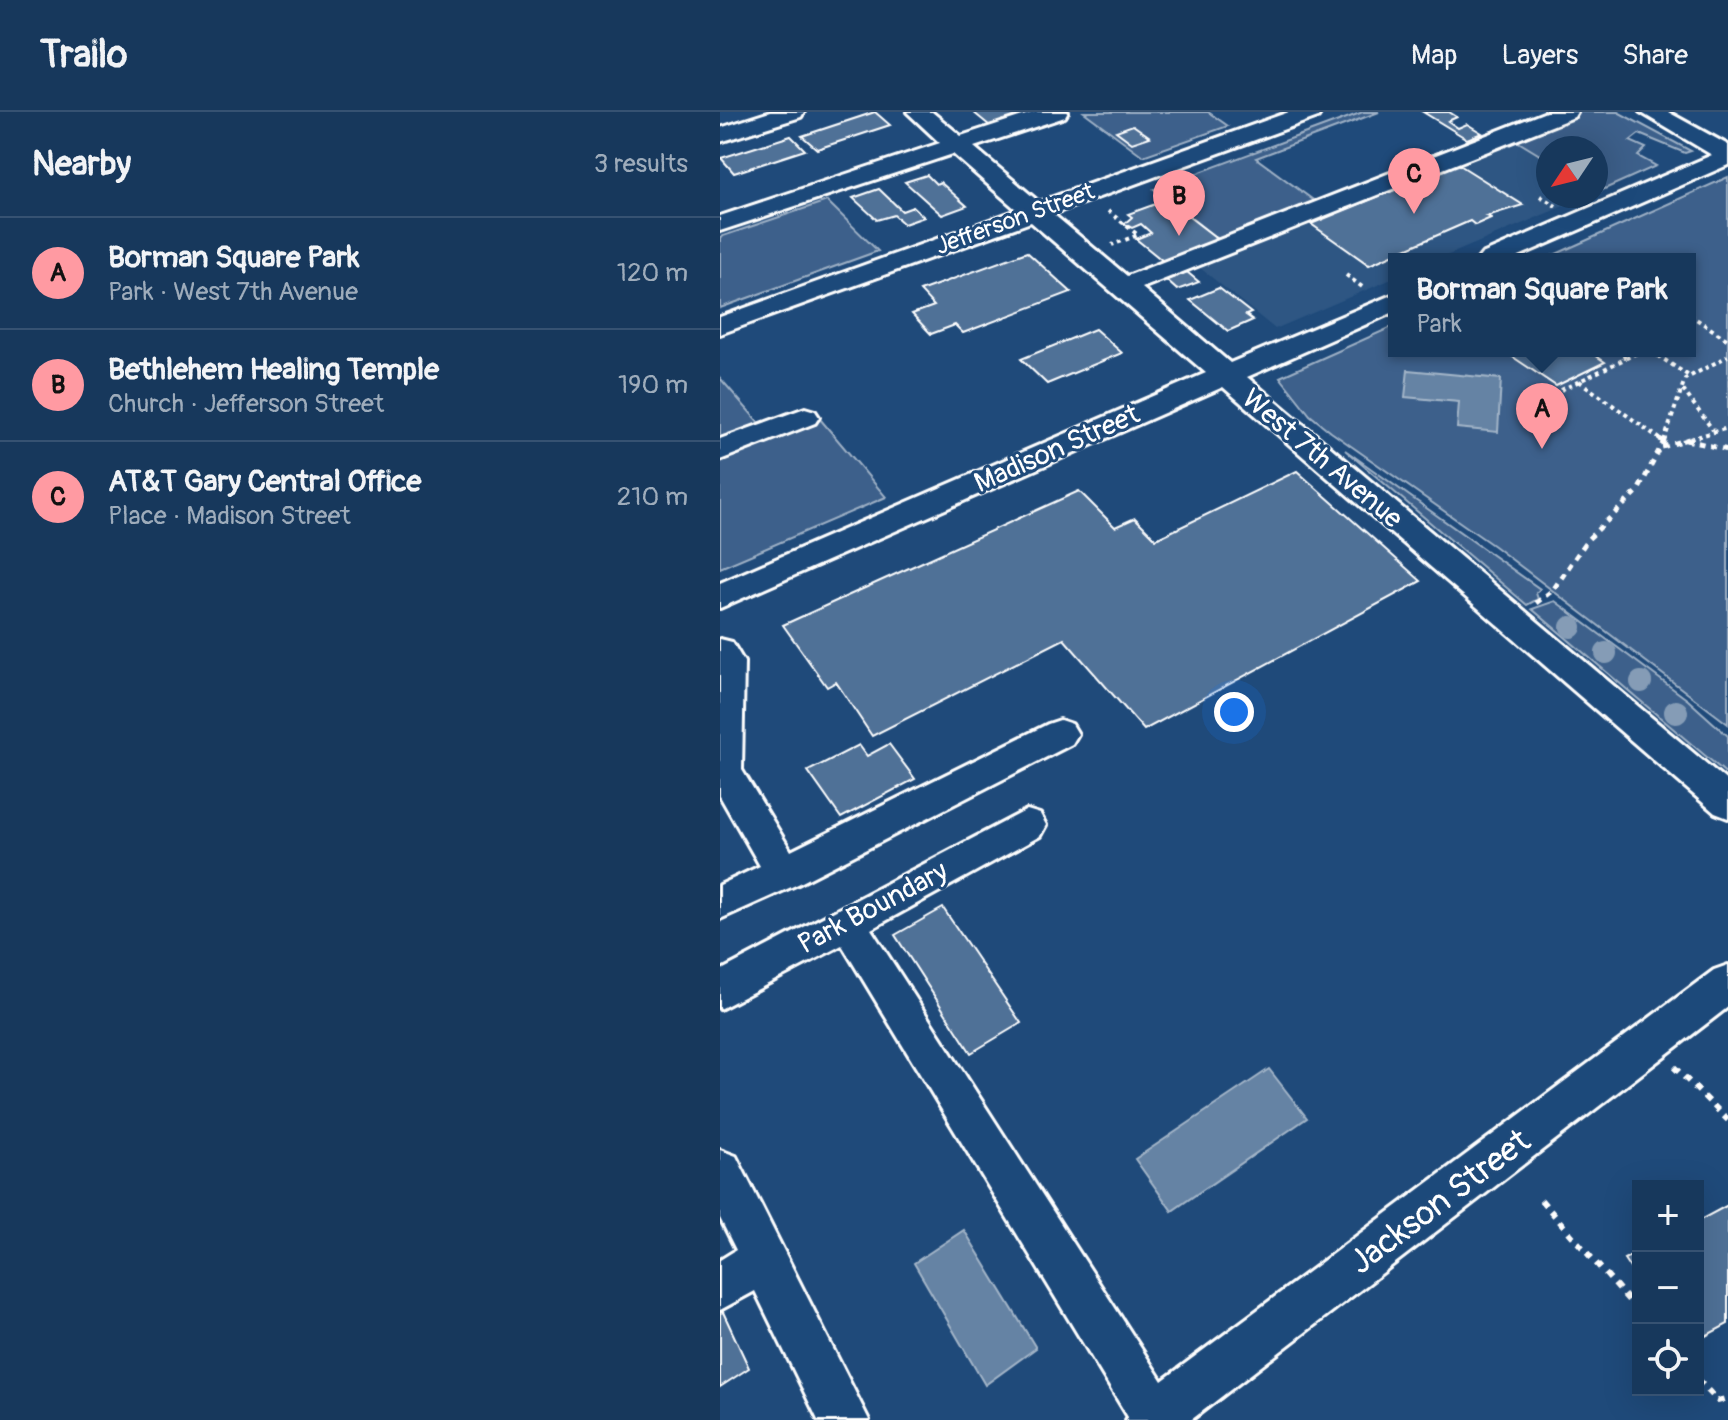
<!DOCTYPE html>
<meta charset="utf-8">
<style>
body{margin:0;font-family:Pangolin,sans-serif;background:#203f62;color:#f1f3f6}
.controls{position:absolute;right:24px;bottom:24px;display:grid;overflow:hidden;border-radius:0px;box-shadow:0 8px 32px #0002}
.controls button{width:72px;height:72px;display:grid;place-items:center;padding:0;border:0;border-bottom:2px solid #365272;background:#17385c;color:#f1f3f6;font:40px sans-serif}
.compass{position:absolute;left:816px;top:24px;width:72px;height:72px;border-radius:50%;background:#17385c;box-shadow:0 8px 32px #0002;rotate:235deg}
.you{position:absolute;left:514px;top:600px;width:28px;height:28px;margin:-20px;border:6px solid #fff;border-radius:50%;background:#1a73e8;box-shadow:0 0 0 12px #1a73e833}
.badge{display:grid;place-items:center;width:52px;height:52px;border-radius:50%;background:#ff9aa2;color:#111;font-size:26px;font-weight:700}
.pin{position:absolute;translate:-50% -66px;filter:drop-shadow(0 2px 4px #0008)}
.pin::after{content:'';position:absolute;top:42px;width:28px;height:24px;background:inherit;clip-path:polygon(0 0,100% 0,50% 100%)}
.popup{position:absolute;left:668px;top:141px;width:308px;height:104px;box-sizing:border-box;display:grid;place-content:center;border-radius:0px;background:#17385c;filter:drop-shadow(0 2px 6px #0005);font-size:26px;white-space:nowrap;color:#9eacbb}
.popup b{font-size:30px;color:#f1f3f6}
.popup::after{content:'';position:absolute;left:50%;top:100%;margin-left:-16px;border:16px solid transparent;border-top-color:#17385c}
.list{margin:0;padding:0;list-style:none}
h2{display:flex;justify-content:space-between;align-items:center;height:104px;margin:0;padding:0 32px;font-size:34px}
h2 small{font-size:26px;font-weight:400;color:#9eacbb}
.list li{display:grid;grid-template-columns:52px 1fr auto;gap:24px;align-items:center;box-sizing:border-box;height:112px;padding:0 32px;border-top:2px solid #365272}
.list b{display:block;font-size:30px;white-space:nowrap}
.list p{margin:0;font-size:26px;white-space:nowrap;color:#9eacbb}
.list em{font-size:26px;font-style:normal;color:#9eacbb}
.icon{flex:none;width:44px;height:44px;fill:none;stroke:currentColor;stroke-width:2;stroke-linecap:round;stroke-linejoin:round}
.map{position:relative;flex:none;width:1008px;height:1308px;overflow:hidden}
header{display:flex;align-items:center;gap:48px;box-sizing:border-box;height:112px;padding:0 40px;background:#17385c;border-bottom:2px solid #365272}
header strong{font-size:38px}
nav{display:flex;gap:44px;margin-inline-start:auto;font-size:28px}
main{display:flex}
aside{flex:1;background:#17385c}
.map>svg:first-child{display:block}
</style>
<header>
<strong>Trailo</strong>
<nav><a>Map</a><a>Layers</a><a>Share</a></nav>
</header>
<main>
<aside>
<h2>Nearby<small>3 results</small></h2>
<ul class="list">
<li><span class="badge">A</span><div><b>Borman Square Park</b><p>Park · West 7th Avenue</p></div><em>120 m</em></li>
<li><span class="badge">B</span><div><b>Bethlehem Healing Temple</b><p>Church · Jefferson Street</p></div><em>190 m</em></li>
<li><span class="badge">C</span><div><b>AT&amp;T Gary Central Office</b><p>Place · Madison Street</p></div><em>210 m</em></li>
</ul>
</aside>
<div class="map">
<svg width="1008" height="1308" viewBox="0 0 1008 1308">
<rect width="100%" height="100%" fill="#1f4a7a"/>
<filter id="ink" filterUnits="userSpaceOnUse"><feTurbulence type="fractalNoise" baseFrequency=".0125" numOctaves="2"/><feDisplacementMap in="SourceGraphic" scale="16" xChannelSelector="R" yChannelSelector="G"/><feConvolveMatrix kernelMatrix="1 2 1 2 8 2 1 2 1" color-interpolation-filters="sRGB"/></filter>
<g filter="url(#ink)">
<path fill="#2e5683" d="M796,29L828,48V84H867L719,147H674V166L555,217L479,155Z"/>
<g fill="#3c618b" stroke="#9eb0c5" stroke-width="2">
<path d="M364,0H488L508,14L423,44Z"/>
<path d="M643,0H659L536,46L600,93L503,131L434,77Z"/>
<path d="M859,0H898L971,39L965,41L919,22L910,29L926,36L918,44L936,54L880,79L876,76V36H828V48L792,26Z"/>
<path d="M1008,65V612L774,434L611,320L590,303L560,265L674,214V239H970V147H825Z"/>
<path d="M107,89L158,139L0,196V125Z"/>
<path d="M0,266L41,313L0,329Z"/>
<path d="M100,307L166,385L0,456V346Z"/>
<path d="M625,338L820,477L816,481L818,487L807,493Z"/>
<path d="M835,489L968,588L1008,624V663L812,497Z"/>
</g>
<g fill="#6583a4" stroke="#a3b5c8" stroke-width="2">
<path d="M688,258L781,267L778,320L737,316L739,290L685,285Z"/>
<path d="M549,957L587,1006L452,1099L415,1047Z"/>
<path d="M244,1118L316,1236L265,1273L194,1151Z"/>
</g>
<g fill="#507197" stroke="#fff" stroke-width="2">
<path d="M155,0L170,13L97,37L82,24Z"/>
<path d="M253,0H295L300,4L270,14Z"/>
<path d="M703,0H729L737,5L728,9L738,16L747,12L762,21L747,27Z"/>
<path d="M413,13L430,25L412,31L396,19Z"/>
<path d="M71,24L85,38L14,61L1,46Z"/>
<path d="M738,52L803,93L767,104L771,106L755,113L750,109L649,153L591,112Z"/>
<path d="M207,63L216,72L220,70L247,94L222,103L185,70Z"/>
<path d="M159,77L182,99L193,95L204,105L184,112L174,103L157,108L133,86Z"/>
<path d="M441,90L451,91L503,131L448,153L416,127L431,121L421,112L412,116L404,112L412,105L408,102Z"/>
<path d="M307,140L351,180L243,221L235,213L211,222L192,202L214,194L200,179Z"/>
<path d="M467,160L479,170L457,178L446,168Z"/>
<path d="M499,176L531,201L526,203L533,208L508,219L470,188Z"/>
<path d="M375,217L402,241L327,272L301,247Z"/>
<path d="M784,239H869L885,250L836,274Z"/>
<path d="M577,359L701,469L424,618L344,527L152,624L116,570L107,575L63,513L359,379L395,415L415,406L436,427Z"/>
<path d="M169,632L195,667L121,706L88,659L139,633L147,644Z"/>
<path d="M223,796L301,911L251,941L175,823Z"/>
<path d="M1008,1093V1212L978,1228V1109Z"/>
<path d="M918,1140V1168L904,1147Z"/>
<path d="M3,1200L29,1256L0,1275V1201Z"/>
</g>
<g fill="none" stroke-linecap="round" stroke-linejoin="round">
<g stroke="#fff" stroke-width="6">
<g id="minor">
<path d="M50,0H84L81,5L0,30V16Z"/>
<path d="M187,0H212L241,24L315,0H348L345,5L254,35L319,90L569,0H601L598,5L333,102L407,164L826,0H857L854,5L422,176L510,251L674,182V200L527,265L1008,670V706L995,701L503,275L0,496V471L486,261L311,110L0,222V205L297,98L233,42L0,119V104L220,31Z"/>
<path d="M920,0H948L1008,33V53L792,147H758L762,142L992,43Z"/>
<path d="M85,296L95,299L99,305L95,311L0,348V327Z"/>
<path d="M0,527L12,530L24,550L22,658L71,739L328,612L340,608L352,612L358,622L352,632L78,772L0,807V773L40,754L0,684Z"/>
<path d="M307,698L320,702L326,713L320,724L151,817L442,1269L994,858L1008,853V895L471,1308H406L408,1305L122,833L0,897V859Z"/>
<path d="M0,1038L16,1044L149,1308H98L35,1179L0,1198V1148L16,1138L0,1106Z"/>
</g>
</g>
<g stroke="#fff" stroke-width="4" stroke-dasharray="4 4" stroke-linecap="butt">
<path d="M820,84L836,94"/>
<path d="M388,99L418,123L392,133"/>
<path d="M878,145L881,147"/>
<path d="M626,163L645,177"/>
<path d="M970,203L1008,228"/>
<path d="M896,239L907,246"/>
<path d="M931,239L969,264"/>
<path d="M859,269L943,329"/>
<path d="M841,278L921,239"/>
<path d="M963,278L993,318"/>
<path d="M966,328L971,329"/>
<path d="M944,329L965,267L1008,244"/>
<path d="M962,329L1008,316"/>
</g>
<g stroke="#fff" stroke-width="5" stroke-dasharray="6 6" stroke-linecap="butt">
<path d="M940,327L944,330"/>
<path d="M966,328L1008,338"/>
<path d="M942,335L969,327"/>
<path d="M816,491L833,478L868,427L918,379L945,327"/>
</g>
<g stroke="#fff" stroke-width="6" stroke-dasharray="7 7" stroke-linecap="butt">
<path d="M954,955L1008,1008"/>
<path d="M821,1088L918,1199"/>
<path d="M978,1268L998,1289L1008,1286"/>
</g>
<use href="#minor" fill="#1f4a7a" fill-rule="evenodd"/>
</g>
<g fill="#859cb6">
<circle cx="851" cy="515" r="11"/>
<circle cx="886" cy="541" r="11"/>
<circle cx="921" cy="570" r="11"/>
<circle cx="956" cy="600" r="12"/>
</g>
</g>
<g text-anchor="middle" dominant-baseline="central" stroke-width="6" stroke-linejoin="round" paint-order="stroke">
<g font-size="24" fill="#fff" stroke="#1f4a7a">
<text transform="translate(295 107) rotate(-20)">Jefferson Street</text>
</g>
<g font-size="28" fill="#fff" stroke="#1f4a7a">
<text transform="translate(337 337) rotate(-24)">Madison Street</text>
<text transform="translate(602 347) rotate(40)">West 7th Avenue</text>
<text transform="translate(153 796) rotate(-28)">Park Boundary</text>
</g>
<g font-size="34" fill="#fff" stroke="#1f4a7a">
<text transform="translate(720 1090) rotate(-37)">Jackson Street</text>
</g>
</g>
</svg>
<div class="controls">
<button>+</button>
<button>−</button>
<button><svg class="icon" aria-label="locate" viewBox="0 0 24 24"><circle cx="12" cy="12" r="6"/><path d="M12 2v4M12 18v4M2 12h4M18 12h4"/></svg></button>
</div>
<svg class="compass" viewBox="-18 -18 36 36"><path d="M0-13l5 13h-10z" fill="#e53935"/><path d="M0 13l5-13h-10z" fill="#9eacbb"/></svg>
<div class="you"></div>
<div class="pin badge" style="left:822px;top:337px">A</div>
<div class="popup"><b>Borman Square Park</b>Park</div>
<div class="pin badge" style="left:459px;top:124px">B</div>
<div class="pin badge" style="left:694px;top:102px">C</div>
</div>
</main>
